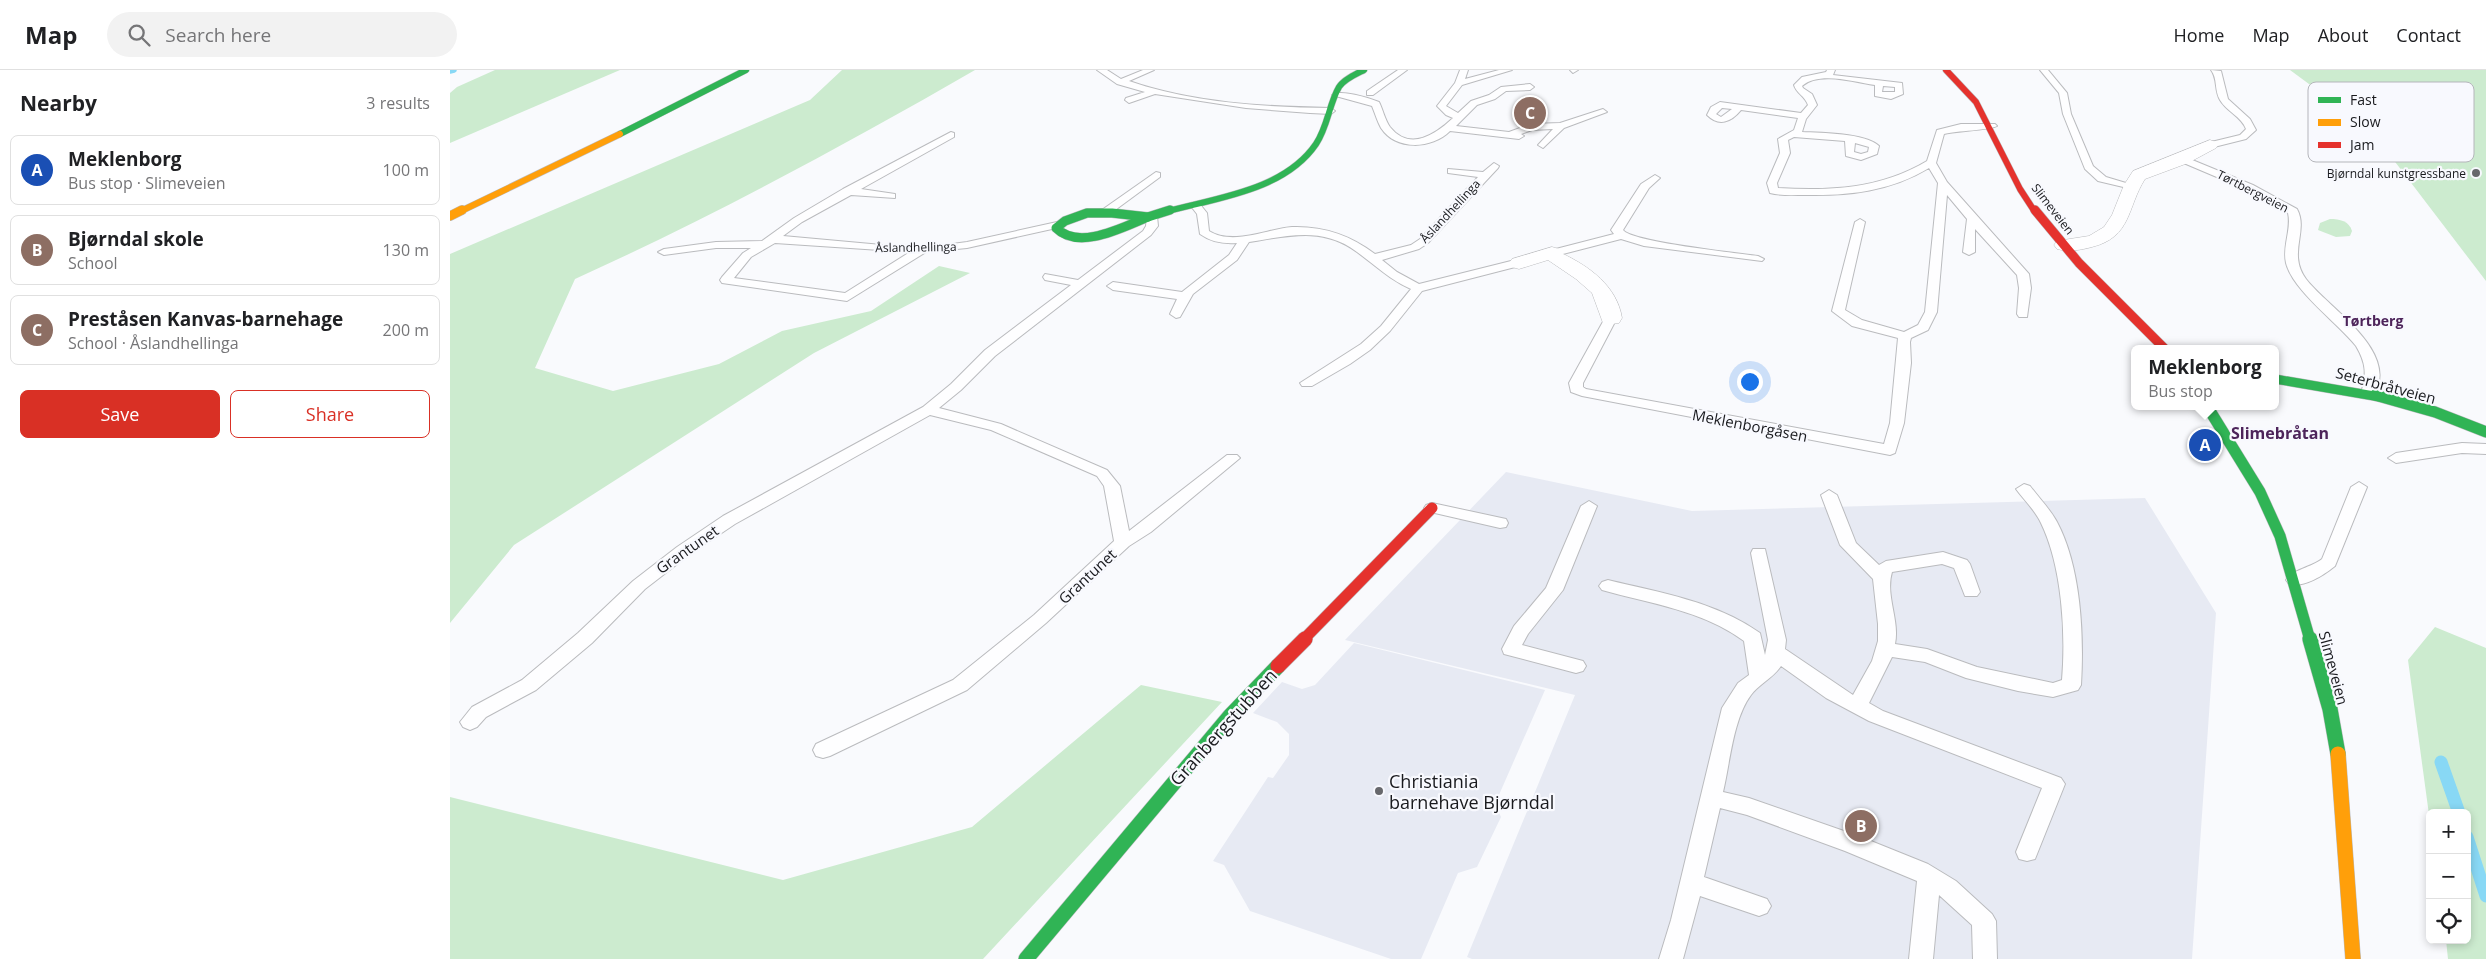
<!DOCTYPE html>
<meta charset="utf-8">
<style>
body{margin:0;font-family:"Open Sans",sans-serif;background:#f2f2f2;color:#202124}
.controls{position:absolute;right:15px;bottom:15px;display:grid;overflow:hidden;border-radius:8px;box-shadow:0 2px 8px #0003}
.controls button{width:45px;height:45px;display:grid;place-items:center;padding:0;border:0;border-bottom:1px solid #e0e0e0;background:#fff;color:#202124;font:25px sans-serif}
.you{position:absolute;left:1299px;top:311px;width:18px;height:18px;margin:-12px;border:4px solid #fff;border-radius:50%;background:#1a73e8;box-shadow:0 0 0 8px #1a73e833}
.badge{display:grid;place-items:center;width:32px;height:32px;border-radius:50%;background:#d93025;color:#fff;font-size:16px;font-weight:700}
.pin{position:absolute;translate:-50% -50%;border:2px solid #fff;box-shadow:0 1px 5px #0006}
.popup{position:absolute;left:1681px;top:275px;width:148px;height:65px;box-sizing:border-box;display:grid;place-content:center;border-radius:8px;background:#fff;filter:drop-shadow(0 1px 4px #0005);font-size:16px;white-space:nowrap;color:#757577}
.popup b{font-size:19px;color:#202124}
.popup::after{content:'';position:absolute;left:50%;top:100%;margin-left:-10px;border:10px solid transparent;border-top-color:#fff}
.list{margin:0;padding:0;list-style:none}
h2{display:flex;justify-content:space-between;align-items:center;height:65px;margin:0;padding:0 20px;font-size:21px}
h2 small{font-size:16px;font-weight:400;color:#757577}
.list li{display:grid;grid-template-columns:32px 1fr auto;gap:15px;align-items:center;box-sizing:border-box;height:70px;margin:0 10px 10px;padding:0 10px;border:1px solid #e0e0e0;border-radius:8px}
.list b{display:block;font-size:19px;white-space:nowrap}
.list p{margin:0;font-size:16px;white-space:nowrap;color:#757577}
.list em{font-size:16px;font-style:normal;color:#757577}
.actions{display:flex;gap:10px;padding:15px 20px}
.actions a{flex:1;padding:11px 0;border:1px solid #d93025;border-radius:8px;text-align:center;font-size:18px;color:#d93025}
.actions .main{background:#d93025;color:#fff}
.icon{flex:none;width:28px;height:28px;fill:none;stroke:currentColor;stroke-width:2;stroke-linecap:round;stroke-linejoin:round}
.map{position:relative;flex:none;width:2036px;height:889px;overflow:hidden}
header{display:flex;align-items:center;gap:30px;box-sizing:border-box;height:70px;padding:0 25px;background:#fff;border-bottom:1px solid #e0e0e0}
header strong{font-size:24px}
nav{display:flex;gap:28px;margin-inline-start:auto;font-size:18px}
.search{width:350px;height:45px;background:#f2f2f2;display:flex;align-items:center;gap:12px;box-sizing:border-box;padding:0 18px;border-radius:28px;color:#757577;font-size:19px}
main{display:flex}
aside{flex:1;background:#fff}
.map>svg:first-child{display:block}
</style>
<header>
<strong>Map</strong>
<div class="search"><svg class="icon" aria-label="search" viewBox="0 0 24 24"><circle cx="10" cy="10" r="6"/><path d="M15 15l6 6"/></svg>Search here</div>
<nav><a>Home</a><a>Map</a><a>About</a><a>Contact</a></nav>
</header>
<main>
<aside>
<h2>Nearby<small>3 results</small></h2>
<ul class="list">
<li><span class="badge" style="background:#1a4fb4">A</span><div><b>Meklenborg</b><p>Bus stop · Slimeveien</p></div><em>100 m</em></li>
<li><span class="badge" style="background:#8d6e63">B</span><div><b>Bjørndal skole</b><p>School</p></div><em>130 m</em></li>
<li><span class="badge" style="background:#8d6e63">C</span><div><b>Preståsen Kanvas-barnehage</b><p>School · Åslandhellinga</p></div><em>200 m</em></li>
</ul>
<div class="actions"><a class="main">Save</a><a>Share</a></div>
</aside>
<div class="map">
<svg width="2036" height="889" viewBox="0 0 2036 889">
<rect width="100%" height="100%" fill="#f9fafd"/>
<g fill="#e7eaf3">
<path d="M1056,402L1242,441L1695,428L1766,543L1742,889H1022L1017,887L1125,625L895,570Z"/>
<path d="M904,573L1095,620L1045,734L1051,747L1027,797L1008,803L971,889H941L800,841L774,795L763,791L818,707L823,708L839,685V664L827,652L803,643L832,612L852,619L865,615Z"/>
</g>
<g fill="#ccebcf">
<path d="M45,0H170L0,73V23L7,17Z"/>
<path d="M392,0H525C395,75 262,147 125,209L85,298L163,321L269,294L332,261L421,241L489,196L520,203L364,283L64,475L0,553V184L360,30Z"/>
<path d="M1840,0H2036V211L1920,59Z"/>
<path d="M1880,149C1890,149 1899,151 1902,161L1900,166L1886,167L1868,160L1870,153Z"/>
<path d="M1985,557L2036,578V889H1998L1996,870H2017V743H1980V752L1958,590Z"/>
<path d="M691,615L772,632L533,889H0V727L333,810L522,757Z"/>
</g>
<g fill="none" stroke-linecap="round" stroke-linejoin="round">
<path stroke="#88d8f5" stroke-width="5.5" d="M0,1L4,0"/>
<g stroke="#88d8f5" stroke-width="13">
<path d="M1991,692L2009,743"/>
<path d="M2017,767L2036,826"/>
</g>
<g stroke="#babbbe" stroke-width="2">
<g id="lane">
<path d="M647,0H657L671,9L693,0H704L679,11C742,33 814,37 881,38L885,41L881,44L860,43L796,38L705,24L679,33L675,30L676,28L695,22L667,14Z"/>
<path d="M948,0H957L923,25H917V21Z"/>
<path d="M1010,0H1018L1015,9L1049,0H1062L1012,15L996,36L1008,43L1021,31L1039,25L1051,17L1080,14L1084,17L1080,20L1056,21L1045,29L1027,35L1006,56L1059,62L1081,54L1110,53L1153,39L1157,42L1114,58L1093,78L1088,75L1103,59L1082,60L1071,64L1074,66L1069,69L1000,61C982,79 946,81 931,58C927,51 925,43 922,36L882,25C890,19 919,28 929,32C933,40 935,50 940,57C960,82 986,64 1003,48L996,45L987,36L1005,13Z"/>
<path d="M1120,0H1128L1123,3Z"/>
<path d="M1377,0H1385L1383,5L1452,13L1453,24L1441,29L1425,26V15C1404,12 1369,1 1352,16L1353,18L1362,24L1367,35L1356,49L1352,62C1371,63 1416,63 1429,76L1427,84L1411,90L1396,86L1395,71L1344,67L1338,70L1340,83L1327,113L1328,118C1381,121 1430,119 1477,91L1487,60L1511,54H1545L1547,56C1541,60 1505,61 1494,64L1486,93L1497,112L1579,204L1581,218L1577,247H1569L1567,244L1569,218L1567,205L1525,159V182L1519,185L1513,182L1517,149L1497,125L1487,242L1478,260L1461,268L1460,272L1461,293L1454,353L1445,383L1440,385L1132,326L1121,322L1119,313L1155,248L1161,244L1167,248L1133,313V317L1136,319L1434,374L1440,353L1448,268L1402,256L1382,241L1405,152L1410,149L1415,152L1395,240L1412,250L1454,262L1468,255L1475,242L1488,113L1479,98C1441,121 1399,126 1355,125C1344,125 1331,126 1320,123L1317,113L1330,83L1328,69L1344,60L1348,48L1291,40C1281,52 1269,57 1257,45L1261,37L1270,32L1351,43L1358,35C1355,26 1346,23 1344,15L1352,7L1376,2ZM1433,16L1445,17V22H1432ZM1272,38L1282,39L1271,47L1266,44ZM1405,73L1419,77L1418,82L1411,84L1404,82Z"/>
<path d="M1590,0H1598L1617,23L1621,44L1643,96L1656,107L1686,116V120L1648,111L1635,99L1613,44L1609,23Z"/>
<path d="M1761,0L1771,1L1778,29L1800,49L1806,60L1796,69L1760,78L1755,75L1757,73L1790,65L1796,59C1791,46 1777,42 1770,30C1764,20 1768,9 1761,0Z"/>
<path d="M501,62L504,63V67L411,119L445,124V128L401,125L352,152L333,166L432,175L487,176L517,172L607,152L611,153V157L517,178L476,182L397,231L272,213L270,210L272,207L293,183L301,178H266L214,185L208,182L214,179L266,172L312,171L344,148L393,119ZM325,173L460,182L395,223L284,208L301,187Z"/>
<path d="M1729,87H1735L1803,115L1847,139C1859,161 1837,183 1856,209C1878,238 1952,282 1923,326H1913L1911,323C1917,304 1916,293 1906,276C1888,253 1843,221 1836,193C1832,176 1842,159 1838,143L1795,119L1729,91Z"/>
<path d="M1044,93L1049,96L1048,98L978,173L969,179L932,190L947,202L969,214L1069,189L1075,193L1073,195L972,221L940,261L920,280L900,294L862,316H852L850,313L911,274L931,256L961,219C940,210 925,195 907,182C873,156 837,166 799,172L787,190L743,224L730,247L726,248L720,244L727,229L663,220L657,216L663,212L732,222L779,185L787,173C774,174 761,172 750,164L747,144L740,135L741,133H749L757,143L759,161C783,176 817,159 842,157C874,156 900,165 925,184L961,175L970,169L1028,107L998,103V99L1033,102Z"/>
<path d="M706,102L710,103V107L657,146H649V142Z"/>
<path d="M1205,105L1210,108L1199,118L1173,160C1181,172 1287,183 1308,186L1314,189L1312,191L1194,176L1171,169L1109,185L1112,188L1106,191L1098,185V181L1164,164L1161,160L1191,114Z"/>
<path d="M702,143L707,146L708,156L701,165L545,286L511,320L489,338L551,354L657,400L670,416L679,461L777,385H787L790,388L701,462L679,476L596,553L517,620L380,686L373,688L366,686L363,680L366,674L503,610L584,545L664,471L654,416L647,406L541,360L480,345L285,454L239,485L195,519L142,573L86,620L36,647L27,657L20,660L13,657L10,652L22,637L72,610L128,563L183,511L227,477L273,446L473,337L501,314L535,280L621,215L595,210L593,207L595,204L628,210L693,161L696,156L697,146Z"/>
<path d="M2012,373L2036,374V384L2012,383L1946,393L1938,388L1946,383Z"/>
<path d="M1909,412L1917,417L1885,496C1874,505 1854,518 1839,514L1836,510C1842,500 1862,497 1872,489L1901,417Z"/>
<path d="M1574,414L1580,416C1589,428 1600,439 1607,452C1631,497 1634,565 1631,615L1628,620L1603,627L1568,621L1516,608L1475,592L1442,587L1419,633L1433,641L1611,708L1615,714L1585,789L1577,791L1569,789L1566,782L1592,718L1419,651L1376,628L1331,596C1323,608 1308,615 1301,625C1283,649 1280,693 1273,722L1299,728L1411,767L1478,794L1506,811L1542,844L1546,851L1547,889H1523L1522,855L1489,825L1483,889H1459L1467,811L1395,781L1297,745L1270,738L1254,807L1317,829L1321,836L1317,843L1309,846L1250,826L1233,889H1209L1221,850L1272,638L1288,613L1299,605L1294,571C1252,540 1201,534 1152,520L1149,516L1152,512L1158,510C1211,523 1264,531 1310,563L1315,585L1318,570L1301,483L1303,479H1315L1336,570L1335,579L1403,625L1422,591L1428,571V554L1423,509L1390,475L1371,425L1379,420L1387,425L1406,473L1429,495L1436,491L1493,482L1517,490L1520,494L1530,522L1527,526H1515L1504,498L1492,494L1442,502C1435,526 1450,550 1445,574L1477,579L1527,597L1603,613L1612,610C1616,563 1612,496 1591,453C1585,440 1574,430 1566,419Z"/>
<path d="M1139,431L1147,436L1113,520L1078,564L1072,575L1133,591L1136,596L1133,601L1126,603L1054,584L1052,579L1064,556L1096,518L1131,436Z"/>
<path d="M982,433L1056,449L1058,453L1056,457L1050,458L976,441L974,438L976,435Z"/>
</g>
</g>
<g stroke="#babbbe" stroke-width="1">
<g id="street">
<path d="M1760,70L1766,72L1768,75L1766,78L1738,93L1695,109C1677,137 1682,167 1642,177C1631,180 1619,182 1607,179L1604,175L1607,171L1639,166L1654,157L1662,145L1674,115L1683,101Z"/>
<path d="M1102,177L1109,179L1111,183C1139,196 1167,216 1172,248L1169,253L1161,254L1153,253L1142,223L1126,209L1098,190L1069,199L1062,197L1059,193L1062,189Z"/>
</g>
</g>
<g stroke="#babbbe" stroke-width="7">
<g id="fast-far3">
<path d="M170,64L296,0"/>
<path d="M715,142C765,128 834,121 866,74C878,56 879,34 889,17C894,9 906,4 914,0"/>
</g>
</g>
<g stroke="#babbbe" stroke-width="10">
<g id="fast-far2">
<path d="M637,143H662L698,147C673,157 629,181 606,158L615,151Z"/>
<path d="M698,147L720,140"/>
<path d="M1825,309L1930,327"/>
</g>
</g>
<g stroke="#babbbe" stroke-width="12">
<g id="fast-far1">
<path d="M1925,325L1985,342L2036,362"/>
<path d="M1757,336L1810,422L1830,466L1860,570"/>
</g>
</g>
<g stroke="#babbbe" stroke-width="16">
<g id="fast">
<path d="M1860,569L1880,639L1888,684"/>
<path d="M576,889L780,646L828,596"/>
</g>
</g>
<g stroke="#babbbe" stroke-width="7">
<path id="slow-far2" d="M9,142L170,64"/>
</g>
<g stroke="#babbbe" stroke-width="10">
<path id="slow-far1" d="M0,146L12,140"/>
</g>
<g stroke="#babbbe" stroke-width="16">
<path id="slow" d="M1888,684L1903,889"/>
</g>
<g stroke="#babbbe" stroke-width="7">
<path id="jam-far3" d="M1496,0L1526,32L1570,119L1585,142"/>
</g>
<g stroke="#babbbe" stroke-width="10">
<path id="jam-far2" d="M1585,140L1629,193L1715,279"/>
</g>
<g stroke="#babbbe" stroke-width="12">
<path id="jam-far1" d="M853,570L982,438"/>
</g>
<g stroke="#babbbe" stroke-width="16">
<path id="jam" d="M828,596L855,569"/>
</g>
<use href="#lane" fill="#fefeff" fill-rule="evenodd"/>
<use href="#street" fill="#fefeff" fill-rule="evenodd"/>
<use href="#fast-far3" stroke="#30b455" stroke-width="6"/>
<use href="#fast-far2" stroke="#30b455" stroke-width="9"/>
<use href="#fast-far1" stroke="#30b455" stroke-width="11"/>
<use href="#fast" stroke="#30b455" stroke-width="15"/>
<use href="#slow-far2" stroke="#ff9f0a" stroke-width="6"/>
<use href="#slow-far1" stroke="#ff9f0a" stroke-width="9"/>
<use href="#slow" stroke="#ff9f0a" stroke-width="15"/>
<use href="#jam-far3" stroke="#e5322d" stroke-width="6"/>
<use href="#jam-far2" stroke="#e5322d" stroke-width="9"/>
<use href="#jam-far1" stroke="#e5322d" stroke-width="11"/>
<use href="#jam" stroke="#e5322d" stroke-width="15"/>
</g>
<g fill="#67686c" stroke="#f8f9fe" stroke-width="2">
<circle cx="2026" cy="103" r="5"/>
<circle cx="929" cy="721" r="5"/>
</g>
<g text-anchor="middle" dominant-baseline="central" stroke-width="4.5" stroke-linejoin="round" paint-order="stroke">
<g font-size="12" fill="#191a1e" stroke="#f8f9fe" text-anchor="end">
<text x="2016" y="103">Bjørndal kunstgressbane</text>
</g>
<g font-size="12" fill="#191a1e" stroke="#f8f9fe">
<text transform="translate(1803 121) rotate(27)">Tørtbergveien</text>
<text transform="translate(1603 139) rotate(52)">Slimeveien</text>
<text transform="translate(1000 141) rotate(-47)">Åslandhellinga</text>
<text transform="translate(466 177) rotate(-1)">Åslandhellinga</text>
</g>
<g font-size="14" font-weight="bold" fill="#4d245a" stroke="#f8f9fe">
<text x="1923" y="250">Tørtberg</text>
</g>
<g font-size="15" fill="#191a1e" stroke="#f8f9fe">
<text transform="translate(1936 315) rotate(15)">Seterbråtveien</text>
<text transform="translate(1300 355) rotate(11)">Meklenborgåsen</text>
<text transform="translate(237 479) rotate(-35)">Grantunet</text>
<text transform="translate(637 506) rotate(-43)">Grantunet</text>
<text transform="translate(1884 598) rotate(75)">Slimeveien</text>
</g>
<g font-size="16" font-weight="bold" fill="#4d245a" stroke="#f8f9fe">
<text x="1830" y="363">Slimebråtan</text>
</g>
<g font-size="18" fill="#191a1e" stroke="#f8f9fe">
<text transform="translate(773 657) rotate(-48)">Granbergstubben</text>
</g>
<g font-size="18" fill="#191a1e" stroke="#f8f9fe" text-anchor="start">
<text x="939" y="711">Christiania<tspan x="939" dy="21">barnehave Bjørndal</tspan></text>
</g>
</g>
<rect x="1858" y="12" width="166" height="80" rx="8" fill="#f8f9fe" stroke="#b5b6bb" stroke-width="1"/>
<rect x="1868" y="27" width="23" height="6" fill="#30b455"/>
<rect x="1868" y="49" width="23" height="7" fill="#ff9f0a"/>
<rect x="1868" y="72" width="23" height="6" fill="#e5322d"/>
<g font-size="14" fill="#191a1e">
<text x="1900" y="35">Fast</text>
<text x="1900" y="57">Slow</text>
<text x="1900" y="80">Jam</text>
</g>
</svg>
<div class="controls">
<button>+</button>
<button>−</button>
<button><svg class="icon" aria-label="locate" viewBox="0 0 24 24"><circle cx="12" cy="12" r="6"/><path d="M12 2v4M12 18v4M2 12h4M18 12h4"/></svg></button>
</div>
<div class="you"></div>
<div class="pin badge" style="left:1755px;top:375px;background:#1a4fb4">A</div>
<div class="popup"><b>Meklenborg</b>Bus stop</div>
<div class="pin badge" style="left:1411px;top:756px;background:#8d6e63">B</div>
<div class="pin badge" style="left:1080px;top:43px;background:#8d6e63">C</div>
</div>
</main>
